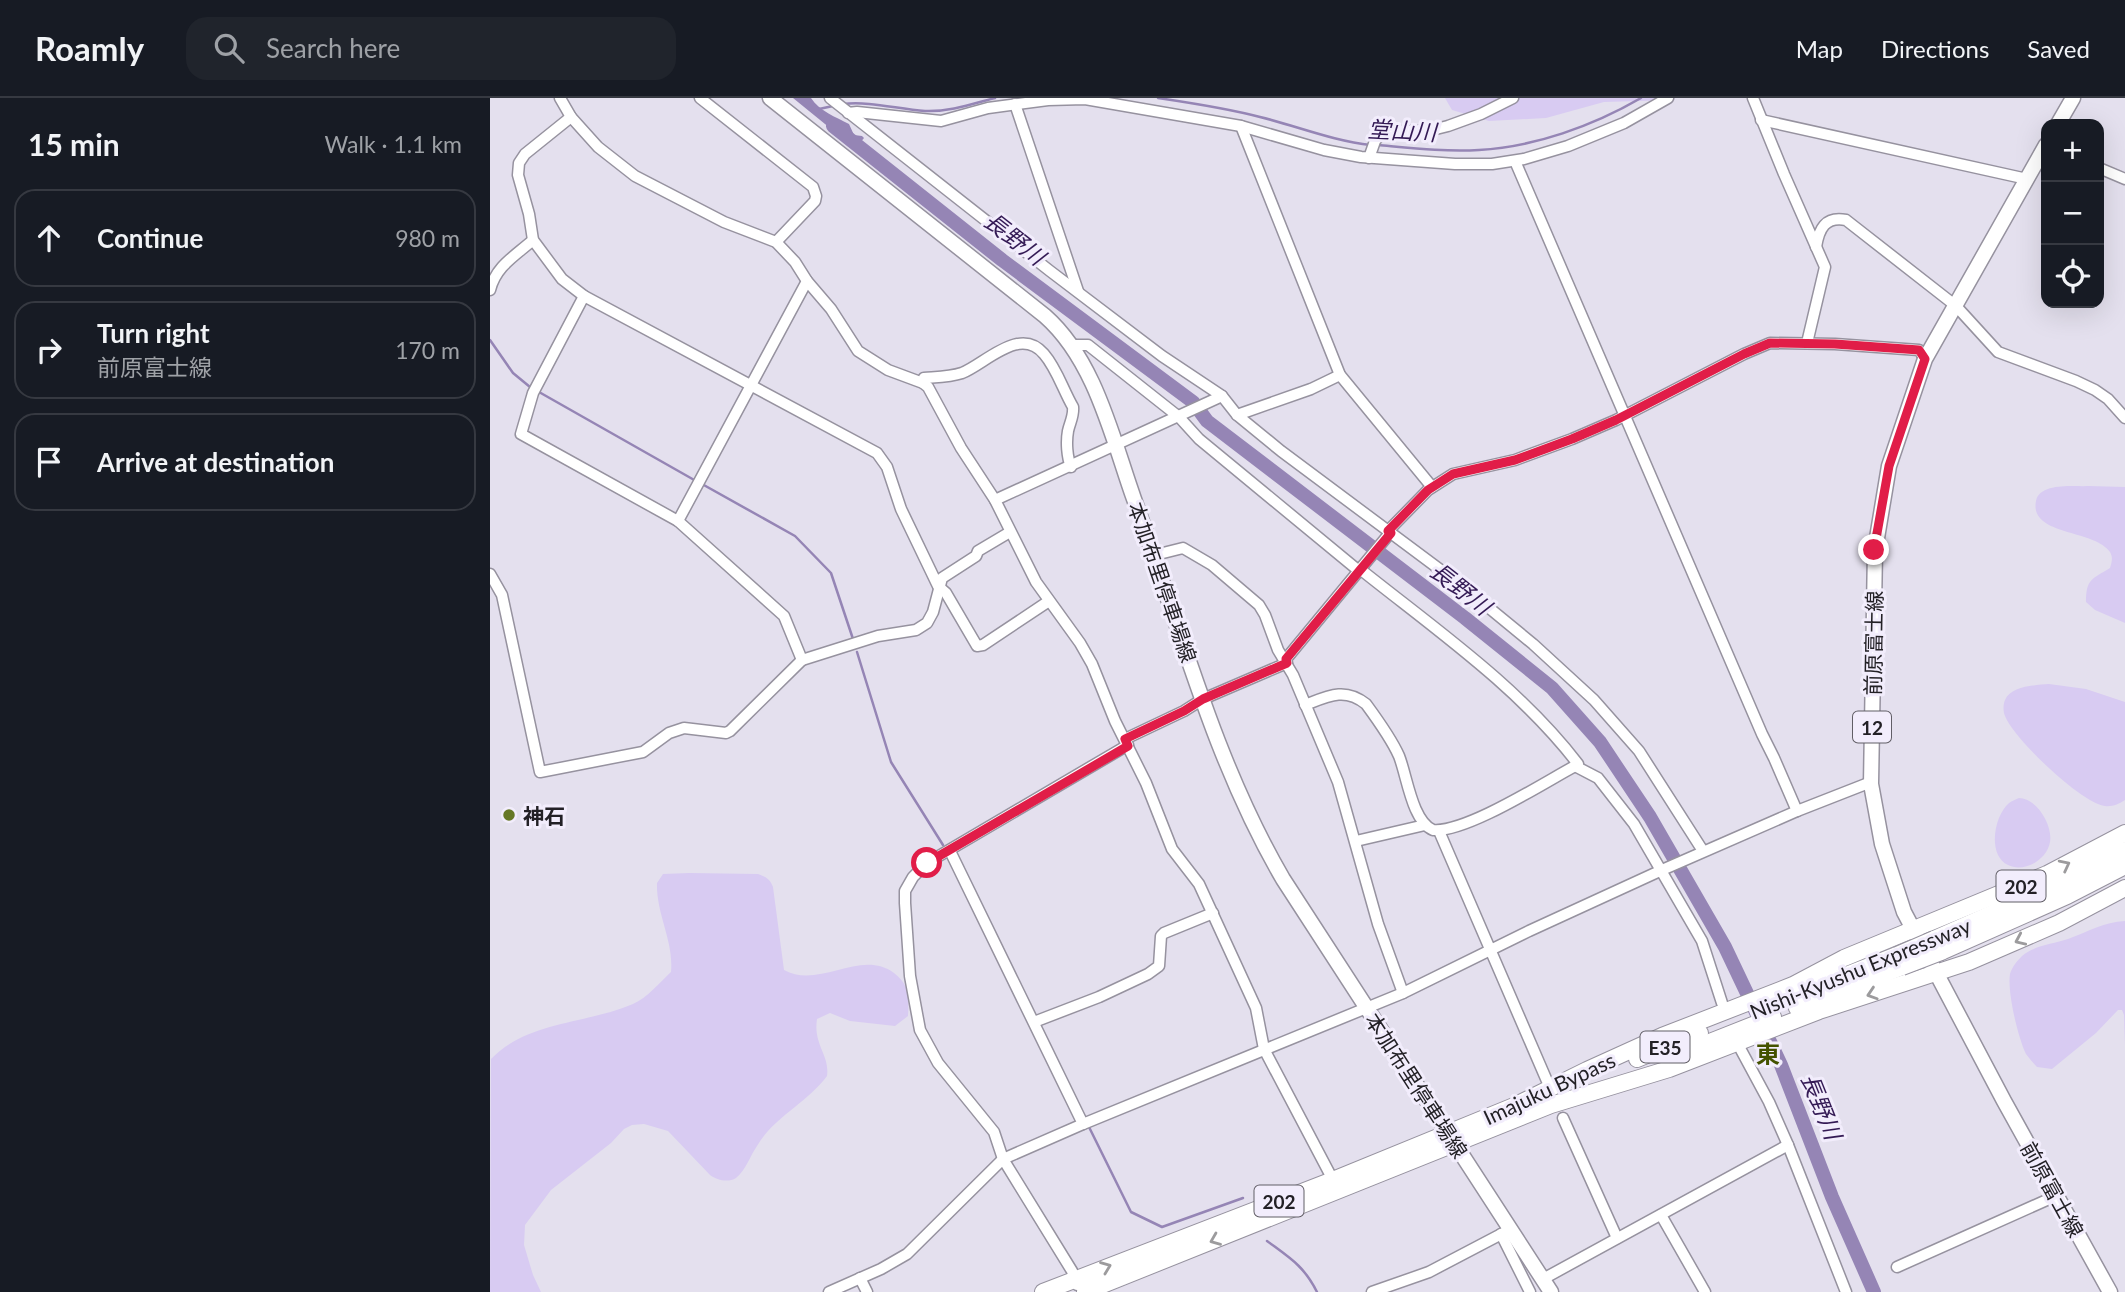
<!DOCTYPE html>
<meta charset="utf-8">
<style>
body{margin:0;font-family:Lato,"Noto Sans JP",sans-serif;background:#20242c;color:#f1f3f6}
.controls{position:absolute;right:21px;top:21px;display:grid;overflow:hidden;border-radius:14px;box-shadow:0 7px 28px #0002}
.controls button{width:63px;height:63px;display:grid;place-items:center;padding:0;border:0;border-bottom:2px solid #363941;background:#171b24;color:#f1f3f6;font:35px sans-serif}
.stop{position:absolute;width:21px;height:21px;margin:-16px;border:5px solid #e11d48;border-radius:50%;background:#fff}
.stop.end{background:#e11d48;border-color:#fff;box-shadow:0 2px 7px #0008}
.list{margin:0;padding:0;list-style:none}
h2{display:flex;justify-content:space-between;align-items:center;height:91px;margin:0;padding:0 28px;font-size:30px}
h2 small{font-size:23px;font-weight:400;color:#9ea1a6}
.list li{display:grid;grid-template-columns:46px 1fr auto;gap:21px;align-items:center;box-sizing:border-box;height:98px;margin:0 14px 14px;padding:0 14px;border:2px solid #363941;border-radius:21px}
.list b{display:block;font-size:26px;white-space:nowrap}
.list p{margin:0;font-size:23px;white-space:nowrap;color:#9ea1a6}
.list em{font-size:23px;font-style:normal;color:#9ea1a6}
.icon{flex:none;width:38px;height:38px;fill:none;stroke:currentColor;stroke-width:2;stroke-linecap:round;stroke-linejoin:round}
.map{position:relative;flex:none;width:1635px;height:1194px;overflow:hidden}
header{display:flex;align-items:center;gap:42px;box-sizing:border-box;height:98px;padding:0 35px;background:#171b24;border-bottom:2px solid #363941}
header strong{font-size:33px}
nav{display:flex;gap:38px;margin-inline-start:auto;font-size:24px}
.search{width:490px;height:63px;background:#20242c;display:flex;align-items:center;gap:18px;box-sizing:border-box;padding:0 24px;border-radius:21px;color:#9ea1a6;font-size:26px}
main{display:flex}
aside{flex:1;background:#171b24}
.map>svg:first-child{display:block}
</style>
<header>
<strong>Roamly</strong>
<div class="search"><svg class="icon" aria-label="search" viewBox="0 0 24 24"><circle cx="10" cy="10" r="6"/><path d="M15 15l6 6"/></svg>Search here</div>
<nav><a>Map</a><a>Directions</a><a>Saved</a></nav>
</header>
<main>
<aside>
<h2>15 min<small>Walk · 1.1 km</small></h2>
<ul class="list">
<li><svg class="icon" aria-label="ahead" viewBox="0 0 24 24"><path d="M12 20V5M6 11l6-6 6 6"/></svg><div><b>Continue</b></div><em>980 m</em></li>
<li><svg class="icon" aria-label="right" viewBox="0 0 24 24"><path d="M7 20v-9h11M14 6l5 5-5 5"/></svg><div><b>Turn right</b><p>前原富士線</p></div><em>170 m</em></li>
<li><svg class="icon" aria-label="arrive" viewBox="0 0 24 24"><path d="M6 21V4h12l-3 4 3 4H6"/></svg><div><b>Arrive at destination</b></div></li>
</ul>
</aside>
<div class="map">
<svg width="1635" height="1194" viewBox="0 0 1635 1194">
<rect width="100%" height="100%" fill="#e4e0ee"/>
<g fill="#d8cbf2">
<path d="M955,0H1185L1184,2L1114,4L1056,20L999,23L962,12Z"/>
<path d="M1599,388L1635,389V525L1605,512L1596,504C1596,481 1602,481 1620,470C1622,464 1623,459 1620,454C1604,431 1539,438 1546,403C1550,384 1585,389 1599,388Z"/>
<path d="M1559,586L1596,591L1635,604V702C1629,706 1622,709 1615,708C1591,705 1524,641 1515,618C1513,614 1513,606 1515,602C1521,588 1546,587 1559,586Z"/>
<path d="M1529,700C1547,700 1563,728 1560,744C1557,762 1534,775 1518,767C1497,757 1504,718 1519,705C1522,703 1526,701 1529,700Z"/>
<path d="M199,775L268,776C276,779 280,781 283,789L294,872C329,892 370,850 404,875C420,887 419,900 418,918L405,928L360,923L340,915L327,921C323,947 340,957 337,978C317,1005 284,1019 267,1048C260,1058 256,1072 246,1080C238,1085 227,1082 220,1077L178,1033L154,1026L142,1027L134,1031L121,1045L61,1092L35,1127L34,1147L43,1177L51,1194H0L1,961C37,923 97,926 143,906C157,900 170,884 181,874C184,843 166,816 167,785L173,776Z"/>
<path d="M1635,823V947L1634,917L1632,912H1628L1606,935L1562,971L1547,969C1543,965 1539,960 1536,956C1528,940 1517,893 1520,876C1522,869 1527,863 1532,858C1545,847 1563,846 1578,841C1597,834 1614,824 1635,823Z"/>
</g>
<path fill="#9585b5" d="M303,0H321C329,13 346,19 359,26L364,37L372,38L374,40L369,46L360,39H351Z"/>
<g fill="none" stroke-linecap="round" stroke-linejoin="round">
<g stroke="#9585b5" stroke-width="2.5">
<path d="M668,0C702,5 736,10 770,19C807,28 843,43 881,47"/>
<path d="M353,6C380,3 407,11 435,13C459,14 482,6 505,0"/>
<path d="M329,11L343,8"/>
<path d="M888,47C921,50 955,54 989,52C1044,49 1103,28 1151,0"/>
<path d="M0,242L23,275L40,289"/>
<path d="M49,294L206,383"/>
<path d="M212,386L305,438L341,475L363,541"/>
<path d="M367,554L401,664L453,747"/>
<path d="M599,1029L641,1114L672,1129L753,1100"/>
<path d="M777,1143C800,1160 814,1168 827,1194"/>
</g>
<path stroke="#9585b5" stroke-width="14" d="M343,28L512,162L703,304L717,323L975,520L1062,590L1110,644L1160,719L1235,849L1291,967L1342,1099L1384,1194"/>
<g stroke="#96929f" stroke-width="13">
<g id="minor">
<path d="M70,0L81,19L108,49L145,78L234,124L286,144L305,164L317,183L341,211L368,253L398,272L433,285L438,289L471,350L505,402L546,484L590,545L602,566L625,623L656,685L682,751L709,786L766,910L774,951L843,1082"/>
<path d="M210,0L323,89L326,98L325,103L286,144"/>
<path d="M340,0L560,173L672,258L732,298L747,317L791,353L976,491L1043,546L1104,602L1149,653L1213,753"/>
<path d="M1263,0L1294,76L1335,169L1317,245"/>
<path d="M525,6L588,193"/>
<path d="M358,15L367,14L451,23L498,10L558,2L595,1L751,28L834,52L871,59L965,66H1002L1034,61L1078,48L1134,25L1178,0"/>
<path d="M81,19L35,56L29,65L28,77L39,116L43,142L72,181L94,198L387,355L397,369L411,411L448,488L456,495L487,548L493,547L559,503"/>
<path d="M1271,22L1537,81"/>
<path d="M751,28L850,277L942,389"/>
<path d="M879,60L885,43L892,34L942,32L958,28L991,16L1023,0"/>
<path d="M1025,63L1272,636L1284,660L1307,713"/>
<path d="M1609,70L1635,81"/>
<path d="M1326,149C1329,131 1335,118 1356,122L1466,208L1508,254L1586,283L1605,292L1618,301L1635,320"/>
<path d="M0,192C6,168 25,158 43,142"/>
<path d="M94,198L43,295L31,336L188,423L294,518L312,562"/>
<path d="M583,247H598L689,319L709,341L869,473"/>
<path d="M433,285L434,280C447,279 460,279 472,275C495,266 530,227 554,256C567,271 573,292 583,309C584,318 580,324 578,333C576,344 577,359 581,369"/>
<path d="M747,317L821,291L850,277"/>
<path d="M505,402L732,298"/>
<path d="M188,423L317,183"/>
<path d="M898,433L938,392L963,376L1025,362L1082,341L1126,322L1254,256L1280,245L1345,246L1429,252L1435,261"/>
<path d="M665,457L693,450L722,467L769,507L775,517L788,552L803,577L848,684L888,826L913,895"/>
<path d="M870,471C945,531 1029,589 1088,666L1085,668"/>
<path d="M0,476L12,497L50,674L153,654L179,635L194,630L236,635L240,633L312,562L388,538L426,532L437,525L443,514L452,480L486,458L488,453L520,434"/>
<path d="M796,561L900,435"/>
<path d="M815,607C838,598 855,589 876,606C887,621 901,640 909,658C917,678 922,723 943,732C976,735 1055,684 1085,668"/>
<path d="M635,641L694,613L713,601L797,565"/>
<path d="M1085,668L1108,680L1144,726L1212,843L1232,905"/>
<path d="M949,733L1057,983"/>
<path d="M866,743L935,727"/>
<path d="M460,753L593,1026"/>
<path d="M544,924L609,899L658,876L669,868L671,838L674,835L723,815"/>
<path d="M1251,952L1279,1004L1298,1047L1356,1194"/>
<path d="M1073,1020L1127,1140"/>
<path d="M1171,1117L1215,1194"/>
<path d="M1011,1136L1040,1194"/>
<path d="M1407,1169L1568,1097"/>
<path d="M370,1180L377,1194"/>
<path d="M1053,1181L1298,1047"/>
<path d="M587,1187L582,1173L513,1061L504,1034L448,965L430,932L420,878L415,805V793L423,779L437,765L638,647"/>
<path d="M339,1194L391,1171L417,1156L513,1061L593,1026L913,895L1039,833L1172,772L1307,713L1376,686H1381"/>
<path d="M882,1194L939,1174L1021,1131"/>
</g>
</g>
<g stroke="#96929f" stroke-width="17">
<g id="major">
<path d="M280,0L555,218C605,262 622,339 644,401C690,529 724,663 793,781L1061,1194"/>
<path d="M1568,26L1583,0"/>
<path d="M1556,47L1435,261L1399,368L1385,452L1381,686L1392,746L1414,814L1514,1003L1620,1194"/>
</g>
</g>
<g stroke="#96929f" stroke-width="18">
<g id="highway">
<path d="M1444,841L1568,786L1635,752"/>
<path d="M1451,854L1577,798L1635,768"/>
<path d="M1296,901L1407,857"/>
<path d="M1307,910L1412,869"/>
<path d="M1197,953L1283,919"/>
<path d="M1147,961L1210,935"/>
<path d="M553,1194L843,1082L1024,1008L1097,972L1172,938L1303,887L1354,860L1557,776L1635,735"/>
<path d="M595,1194L1061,1007L1179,971L1329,913L1479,864L1569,825L1635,790"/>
</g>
</g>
<use href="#minor" stroke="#fff" stroke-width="10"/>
<use href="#major" stroke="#fff" stroke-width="14"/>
<use href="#highway" stroke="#fff" stroke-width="16"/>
<g stroke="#96929f" stroke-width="18" stroke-linecap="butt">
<g id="highway-bridge">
<path d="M1407,857L1444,841"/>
<path d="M1412,869L1451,854"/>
</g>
</g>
<use href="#highway-bridge" stroke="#fff" stroke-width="16"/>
</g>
<defs><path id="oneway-chevron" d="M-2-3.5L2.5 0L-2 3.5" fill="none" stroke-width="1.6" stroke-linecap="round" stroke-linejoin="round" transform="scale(1.75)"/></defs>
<g stroke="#9c9b9d">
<use href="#oneway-chevron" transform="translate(1575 767) rotate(-27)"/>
<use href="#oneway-chevron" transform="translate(1530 842) rotate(156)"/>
<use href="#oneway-chevron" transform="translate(1382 896) rotate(162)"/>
<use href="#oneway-chevron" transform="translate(725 1142) rotate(158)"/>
<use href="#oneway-chevron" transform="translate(616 1169) rotate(-21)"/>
</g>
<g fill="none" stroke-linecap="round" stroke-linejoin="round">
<path stroke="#e11d48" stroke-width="9" d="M437,765L638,648L635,641L694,613L713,601L797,565L796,561L901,435L898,433L938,392L963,376L1025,362L1082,341L1126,322L1254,256L1280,245L1345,246L1429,252L1435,261L1399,368L1384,452"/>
</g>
<circle fill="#667826" stroke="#f2edfc" stroke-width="2.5" cx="19" cy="717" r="7"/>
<g text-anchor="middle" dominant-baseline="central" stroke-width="6" stroke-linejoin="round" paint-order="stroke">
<g fill="#f2edfc" stroke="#615e66" stroke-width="2">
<rect x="1363" y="613.5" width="38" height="31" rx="5"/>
<rect x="1506.5" y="772.5" width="49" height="31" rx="5"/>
<rect x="1150.5" y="933.5" width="49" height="31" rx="5"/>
<rect x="764.5" y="1087.5" width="49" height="31" rx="5"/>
</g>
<g font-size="19" font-weight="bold" fill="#232126">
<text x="1382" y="629">12</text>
<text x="1531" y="788">202</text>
<text x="1175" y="949">E35</text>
<text x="789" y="1103">202</text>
</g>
<g font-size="21" fill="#232126" stroke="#f2edfc">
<text transform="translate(673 484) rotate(71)">本加布里停車場線</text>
<text transform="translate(1383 545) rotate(-89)">前原富士線</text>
<text transform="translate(1370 870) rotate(-22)">Nishi-Kyushu Expressway</text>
<text transform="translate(927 987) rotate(57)">本加布里停車場線</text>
<text transform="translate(1059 990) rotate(-25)">Imajuku Bypass</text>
<text transform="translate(1563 1091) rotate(61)">前原富士線</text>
</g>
<g font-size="21" font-weight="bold" fill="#232126" stroke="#f2edfc" text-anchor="start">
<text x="33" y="717">神石</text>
</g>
<g font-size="23" font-style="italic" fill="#341a55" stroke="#f2edfc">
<text transform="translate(912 32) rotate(3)">堂山川</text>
<text transform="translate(525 140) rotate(38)">長野川</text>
<text transform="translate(971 490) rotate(38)">長野川</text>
<text transform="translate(1332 1008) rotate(68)">長野川</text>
</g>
<g font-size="24" font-weight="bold" fill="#445200" stroke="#f2edfc">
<text x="1278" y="955">東</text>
</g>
</g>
</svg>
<div class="controls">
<button>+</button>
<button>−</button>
<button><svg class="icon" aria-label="locate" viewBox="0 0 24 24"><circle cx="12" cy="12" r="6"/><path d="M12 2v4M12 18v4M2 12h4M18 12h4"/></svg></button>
</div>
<div class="stop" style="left:437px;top:765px"></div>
<div class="stop end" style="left:1384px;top:452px"></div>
</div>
</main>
